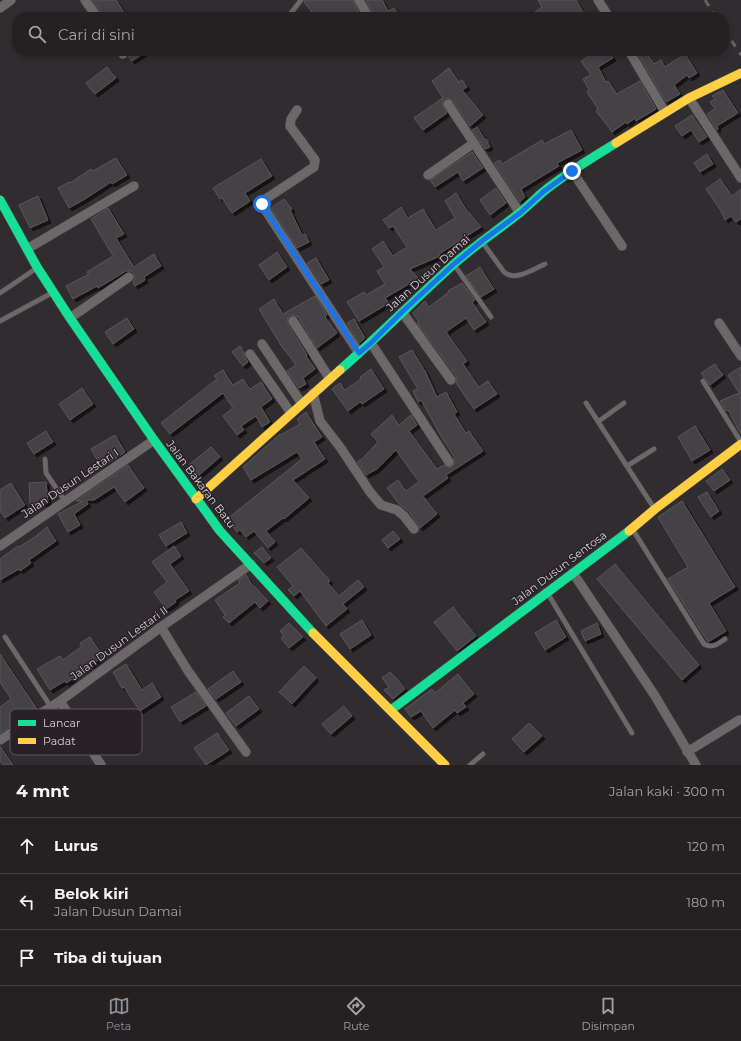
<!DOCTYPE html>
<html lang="id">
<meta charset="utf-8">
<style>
body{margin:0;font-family:Montserrat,sans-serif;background:#2d292b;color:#f1f3f6}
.stop{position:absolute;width:12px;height:12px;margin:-9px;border:3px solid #1a73e8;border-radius:50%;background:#fff}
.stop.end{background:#1a73e8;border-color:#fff;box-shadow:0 1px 4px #0008}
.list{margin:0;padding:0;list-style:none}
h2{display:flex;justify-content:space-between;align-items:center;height:52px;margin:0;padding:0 16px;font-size:17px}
h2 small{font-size:13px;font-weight:400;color:#a3a3a6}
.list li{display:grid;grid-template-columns:26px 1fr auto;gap:12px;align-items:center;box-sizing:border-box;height:56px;padding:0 16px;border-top:1px solid #423e41}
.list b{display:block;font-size:15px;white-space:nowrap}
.list p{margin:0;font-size:13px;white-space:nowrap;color:#a3a3a6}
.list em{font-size:13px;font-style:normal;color:#a3a3a6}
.icon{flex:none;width:22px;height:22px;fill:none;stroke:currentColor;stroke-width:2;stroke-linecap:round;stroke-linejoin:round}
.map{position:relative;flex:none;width:741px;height:765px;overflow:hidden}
.search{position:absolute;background:#252123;box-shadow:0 2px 6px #0003;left:12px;right:12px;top:12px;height:44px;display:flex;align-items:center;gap:10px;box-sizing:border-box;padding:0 14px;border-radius:16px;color:#a3a3a6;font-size:15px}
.sheet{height:220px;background:#252123}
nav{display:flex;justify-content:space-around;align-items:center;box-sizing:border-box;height:56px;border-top:1px solid #423e41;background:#252123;font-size:11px;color:#a3a3a6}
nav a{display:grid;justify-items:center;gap:2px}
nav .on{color:#8c9099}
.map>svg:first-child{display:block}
</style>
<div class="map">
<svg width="741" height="765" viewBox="0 0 741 765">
<defs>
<filter id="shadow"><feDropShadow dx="3" dy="3" stdDeviation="0" flood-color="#0009"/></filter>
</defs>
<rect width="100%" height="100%" fill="#312c2f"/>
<g fill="#454245" stroke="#595659" filter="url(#shadow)">
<path d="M92,0H116L127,17H104Z"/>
<path d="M305,0H353L361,17H316L304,2Z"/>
<path d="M366,0H382L388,11L394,8L399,17H374Z"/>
<path d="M538,0H576L586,17H528L542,7Z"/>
<path d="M132,51H147L132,61L128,56L129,53Z"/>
<path d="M586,51H608L613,58L598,67L606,82L608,81L617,94L640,81L656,109L636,121L635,118L627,124L626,122L612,132L596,111L598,109L587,92L589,90L583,79L591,75L581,61L589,56Z"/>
<path d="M636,51H645L654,64L661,60L665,67L685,54L697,73L689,78L687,75L674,85L680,94L666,102Z"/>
<path d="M107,67L116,78L95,94L86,83Z"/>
<path d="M449,68L459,82L462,80L467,87L462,90L483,115L470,126L453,101L447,98L443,101L442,104L447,113L423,130L414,118L443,98L432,81Z"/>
<path d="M723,90L738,113L717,126L718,129L717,130L707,114L715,109L710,102L715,99L712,96Z"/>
<path d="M692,115L707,137L699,142L691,130L682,136L675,126Z"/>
<path d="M477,127L485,140L486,139L490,147L485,149L472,130Z"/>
<path d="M571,130L582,150L557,163L559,166L521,189L525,197L520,202L494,163L500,160L502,164L542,140L544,144Z"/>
<path d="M472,152L483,168L463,181L458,172L435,187L430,180Z"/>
<path d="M707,154L713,164L700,172L694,163Z"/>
<path d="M116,158L127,175L112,184L111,182L85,199L69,208L58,188L69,182L70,183L91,169L93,171Z"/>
<path d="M261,159L272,176L245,193L250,201L232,213L222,198L220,199L213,188Z"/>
<path d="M720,179L732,196L741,189V219L736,222L731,216L725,220L721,211L706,189Z"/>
<path d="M496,188L506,203L490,215L480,200Z"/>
<path d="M456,193L466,209L481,227L439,254L440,256L410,269L418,278L409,284L385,298L389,303L359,321L347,302L364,292L366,295L385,284L377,271L384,267L372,249L383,241L393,256L407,247L393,226L389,228L383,220L401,207L408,218L423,209L436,230L455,218L445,201Z"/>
<path d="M38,196L48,220L30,228L19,205Z"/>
<path d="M284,199L292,209L290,210L302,235L305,234L309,242L297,248L271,208Z"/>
<path d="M108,208L124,234L116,238L134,267L154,254L161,266L144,277L145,280L135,286L133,282L135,279L134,274L131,271H126L98,288L97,286L73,299L66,286L89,274L87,272L113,256L91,219Z"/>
<path d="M277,252L287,267L269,280L259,265Z"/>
<path d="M316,258L329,280L321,284L307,263Z"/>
<path d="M480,267L494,289L481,297L466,276Z"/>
<path d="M462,283L475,300L472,302L486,322L474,330L466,318L446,332L467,361L463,364L479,387L488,381L497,394L474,409L456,383V376L417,323L419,322L413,313L425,301L429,307L449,292L448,291Z"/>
<path d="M315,296L327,315L325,317L337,333L317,348L298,317L292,315L288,318V324L307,355L306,356L315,369L303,378L306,384L299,388L287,371L296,365L285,350H284L259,309L274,299L283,314Z"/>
<path d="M127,318L134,329L113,344L105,332Z"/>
<path d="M354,319L365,338L359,343L347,323Z"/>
<path d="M240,346L244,352L245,357L248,362L243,366L232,352Z"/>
<path d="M412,350L425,371L437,397L446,392L457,412L454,414L466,433L469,431L483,451L446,475L448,478L423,496L437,514L420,528L409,512L399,504L387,488L398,480L406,491L419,482L396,450L377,469L366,475L357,462L362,459L378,442L371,434L392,415L399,425L411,415L417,425L409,431L437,469L444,465L450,468L454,464V458H455L441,436L421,400L418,402L413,391L418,389L399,357Z"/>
<path d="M715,364L723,375L710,385L701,373Z"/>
<path d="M741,367V434L728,410L726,411L720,401L739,393L728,375Z"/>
<path d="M371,369L384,389L362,404L360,402L348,411L332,389L340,383L345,390L361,379L360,377Z"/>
<path d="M223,370L233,385L243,379L250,389L261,382L272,399L261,407L270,422L262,427L256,416L241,426L244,430L237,435L223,416L233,408L223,393L170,434L161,423L217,379L214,376Z"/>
<path d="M82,388L93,404L70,420L59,404Z"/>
<path d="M306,412L322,437L314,442L325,459L293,480L309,498L284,519L283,518L266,531L275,542L268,548L254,531L246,537L240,530L237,532L227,519L302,459L297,452L251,480L243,467L280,434L281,435L300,424L297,419Z"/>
<path d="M695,426L710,450L692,461L678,437Z"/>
<path d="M46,431L53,442L34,454L27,443Z"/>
<path d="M115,435L125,452L102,468L91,449Z"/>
<path d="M211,447L220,457L199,475L190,464Z"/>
<path d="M128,465L144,488L125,502L114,487L94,500H86L88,504L74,514L80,525L68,532L58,514L83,501H76Z"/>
<path d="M722,469L730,480L714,491L706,481Z"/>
<path d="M46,482L48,503L30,504L29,483Z"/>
<path d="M11,483L25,505L5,518L0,511V490Z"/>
<path d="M707,492L719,511L711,517L698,497Z"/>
<path d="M682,501L735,587L709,603L726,631L708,642L668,579L688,567L658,517Z"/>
<path d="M181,522L187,533L166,546L159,535Z"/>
<path d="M47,527L56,541L29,560L31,563L20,571L19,569L0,580V559L18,546L19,547L38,535V534Z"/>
<path d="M393,531L400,539L388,548L382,540Z"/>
<path d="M174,546L181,556L170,564L189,591L175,600L176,602L166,609L154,592L167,582L152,562Z"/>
<path d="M262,547L271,558L264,563L254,553Z"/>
<path d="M301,548L330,581L328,583L339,596L358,580L364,587L343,604L347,609L326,626L300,591L294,596L288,590L293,586L277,567Z"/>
<path d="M615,564L699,665L682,680L597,579Z"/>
<path d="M246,575L251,583L268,601L260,608L255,602L229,623L223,617L225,615L215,600L240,583L238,580Z"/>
<path d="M453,607L476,636L457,651L434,622Z"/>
<path d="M362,620L371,635L350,649L340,634Z"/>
<path d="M556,620L566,637L545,650L535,633Z"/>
<path d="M289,623L303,637L289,648L281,638L284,636L280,631Z"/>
<path d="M597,623L601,634L585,641L581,631Z"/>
<path d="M90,637L103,656L90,666L89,665L73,676L74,678L66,683L65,681L50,690L37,669L60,656L63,660L82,646L80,643Z"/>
<path d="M0,654L37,709L0,733V707L11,699L0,682Z"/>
<path d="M126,664L142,690L152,683L161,697L140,711L124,687L122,688L113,672Z"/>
<path d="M304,666L316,678L292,704L279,692Z"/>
<path d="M233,671L241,682L216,699L208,689Z"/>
<path d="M390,672L398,680L405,689L393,699L384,690L389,687L382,678Z"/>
<path d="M458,674L474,694L463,703L466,707L457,713L455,710L433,728L421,711L411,717L405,709L432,689L435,693Z"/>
<path d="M196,692L206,706L180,722L171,707Z"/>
<path d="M249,696L259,709L236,726L226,713Z"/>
<path d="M344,706L352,716L331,734L322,724Z"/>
<path d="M529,723L542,736L524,752L512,739Z"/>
<path d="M217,733L229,750L206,765L194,748Z"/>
<path d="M0,746L13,765H3L0,761Z"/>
</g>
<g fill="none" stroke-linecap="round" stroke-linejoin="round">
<g stroke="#4b474a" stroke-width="5.5">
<g id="lane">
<path d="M288,17L301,0"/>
<path d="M483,243L504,272C515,282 534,269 545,264"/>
<path d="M455,266L491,317"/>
<path d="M0,293L34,270"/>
<path d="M0,321L50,294"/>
<path d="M703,381L741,442"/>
<path d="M586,403L654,508"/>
<path d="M599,421L624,403"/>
<path d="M45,459L46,473L65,501"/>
<path d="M627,466L654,449"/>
<path d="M633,530L704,644C712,649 718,644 725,639"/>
<path d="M548,594L632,733"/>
<path d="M5,637L51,707"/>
<path d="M470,765L483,754"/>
</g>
</g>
<g stroke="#4b474a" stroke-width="10">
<g id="street">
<path d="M85,0L97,17"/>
<path d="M359,0L368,17"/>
<path d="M598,0L609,17"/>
<path d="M0,8L11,0"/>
<path d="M121,51L123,54"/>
<path d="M629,51L665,112"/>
<path d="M689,98L741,178"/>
<path d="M448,104L520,213"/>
<path d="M297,110L291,119L290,126L315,160L314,167L264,200L262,205L359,353"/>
<path d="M572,171L622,246"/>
<path d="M428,175L474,143"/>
<path d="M27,249L134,186"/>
<path d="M402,312L451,380"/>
<path d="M70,318L129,277"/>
<path d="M293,321L330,379"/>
<path d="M719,323L741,356"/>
<path d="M371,343L449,462"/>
<path d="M262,344L302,404"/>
<path d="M250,354L291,413"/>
<path d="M313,393L320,421L340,447L370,492L381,505L397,510L404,516L414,529"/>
<path d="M0,546L154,440"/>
<path d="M573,573L655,696L696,765"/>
<path d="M161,627L188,671L246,752"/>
<path d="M60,701L101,765"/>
<path d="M0,740L60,701L161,627L251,564"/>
<path d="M687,752L739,720"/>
</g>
</g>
<g stroke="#4b474a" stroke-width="10">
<g id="fast">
<path d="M0,200L37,267L70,318L154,440L220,531L313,633"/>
<path d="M340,370C379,336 415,299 454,264C474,246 497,231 518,214C527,207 535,199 543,192C566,173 592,158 616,143"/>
<path d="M391,710L629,531"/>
</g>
</g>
<g stroke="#4b474a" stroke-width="10">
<g id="slow">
<path d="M616,143L689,98L741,73"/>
<path d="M196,499L340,370"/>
<path d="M629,531L655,509L741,444"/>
<path d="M313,633L445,765"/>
</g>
</g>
<use href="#lane" stroke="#6c686a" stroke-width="4.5"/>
<use href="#street" stroke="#6c686a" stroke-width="9"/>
<use href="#fast" stroke="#16e098" stroke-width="9"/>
<use href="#slow" stroke="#ffcf43" stroke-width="9"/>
<g stroke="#666365" stroke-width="3" stroke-dasharray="7 7" stroke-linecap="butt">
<path d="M705,0L716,17"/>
<path d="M724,29L741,55"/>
</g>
</g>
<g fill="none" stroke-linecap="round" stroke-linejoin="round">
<path stroke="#1a73e8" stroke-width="5" d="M262,204L263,206L359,353L371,343L402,312L454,264L482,241L520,213L543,192L572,171"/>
</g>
<g text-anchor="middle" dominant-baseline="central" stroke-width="3" stroke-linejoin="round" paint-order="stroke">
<g font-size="11" fill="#d7d2d6" stroke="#292127">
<text transform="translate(428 273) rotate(-42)">Jalan Dusun Damai</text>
<text transform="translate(70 483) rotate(-34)">Jalan Dusun Lestari I</text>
<text transform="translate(201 484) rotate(53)">Jalan Bakaran Batu</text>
<text transform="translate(559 568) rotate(-37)">Jalan Dusun Sentosa</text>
<text transform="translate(119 643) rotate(-36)">Jalan Dusun Lestari II</text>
</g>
</g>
<rect x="10" y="709" width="132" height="46" rx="6" fill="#292127" stroke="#5d565c" stroke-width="1"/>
<rect x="18" y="720" width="18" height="6" fill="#16e098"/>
<rect x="18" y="738" width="18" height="6" fill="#ffcf43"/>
<g font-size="11" fill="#d7d2d6">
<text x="43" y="727">Lancar</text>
<text x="43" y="745">Padat</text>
</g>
</svg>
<div class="stop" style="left:262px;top:204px"></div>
<div class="stop end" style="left:572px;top:171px"></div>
<div class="search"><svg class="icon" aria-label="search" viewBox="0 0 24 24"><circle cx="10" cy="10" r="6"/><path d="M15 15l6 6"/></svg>Cari di sini</div>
</div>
<section class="sheet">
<h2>4 mnt<small>Jalan kaki · 300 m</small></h2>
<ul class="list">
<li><svg class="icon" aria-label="ahead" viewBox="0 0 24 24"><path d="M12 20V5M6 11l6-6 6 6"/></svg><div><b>Lurus</b></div><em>120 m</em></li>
<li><svg class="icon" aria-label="left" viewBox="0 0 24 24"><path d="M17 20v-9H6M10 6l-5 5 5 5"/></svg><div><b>Belok kiri</b><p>Jalan Dusun Damai</p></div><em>180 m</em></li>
<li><svg class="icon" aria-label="arrive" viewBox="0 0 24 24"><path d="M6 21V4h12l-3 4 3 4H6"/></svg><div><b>Tiba di tujuan</b></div></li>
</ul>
</section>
<nav>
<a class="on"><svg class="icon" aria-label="map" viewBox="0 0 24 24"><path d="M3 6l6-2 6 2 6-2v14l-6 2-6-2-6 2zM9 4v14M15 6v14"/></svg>Peta</a>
<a><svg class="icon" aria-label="directions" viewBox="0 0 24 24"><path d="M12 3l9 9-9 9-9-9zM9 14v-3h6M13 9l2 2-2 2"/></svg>Rute</a>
<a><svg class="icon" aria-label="saved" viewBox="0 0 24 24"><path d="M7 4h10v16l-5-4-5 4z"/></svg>Disimpan</a>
</nav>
